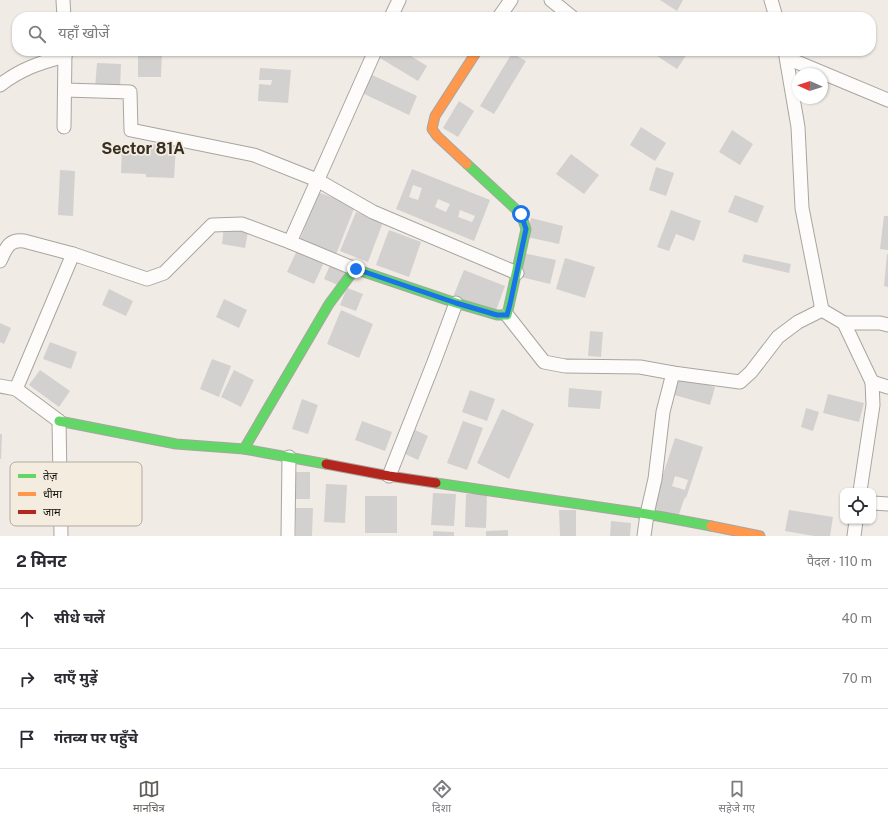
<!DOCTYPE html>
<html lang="hi">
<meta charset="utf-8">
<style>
body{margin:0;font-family:"Public Sans","Noto Sans Devanagari",sans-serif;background:#f2f2f3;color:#2b2b33}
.controls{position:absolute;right:12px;bottom:12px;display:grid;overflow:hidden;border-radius:8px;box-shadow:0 1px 3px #0004}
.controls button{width:36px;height:36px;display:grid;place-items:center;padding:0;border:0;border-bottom:1px solid #e1e1e2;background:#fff;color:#2b2b33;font:20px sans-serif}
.compass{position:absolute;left:792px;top:68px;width:36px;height:36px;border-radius:50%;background:#fff;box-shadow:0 1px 3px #0004;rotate:273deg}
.stop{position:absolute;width:12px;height:12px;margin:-9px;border:3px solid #1a73e8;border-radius:50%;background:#fff}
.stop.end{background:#1a73e8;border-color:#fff;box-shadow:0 1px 4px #0008}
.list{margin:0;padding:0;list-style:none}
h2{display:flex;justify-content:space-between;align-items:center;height:52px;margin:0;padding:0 16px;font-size:17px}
h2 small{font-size:13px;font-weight:400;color:#7c7c81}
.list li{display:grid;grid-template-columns:26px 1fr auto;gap:12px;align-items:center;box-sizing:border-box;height:60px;padding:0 16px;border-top:1px solid #e1e1e2}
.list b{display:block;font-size:15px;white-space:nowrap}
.list em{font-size:13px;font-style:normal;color:#7c7c81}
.icon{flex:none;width:22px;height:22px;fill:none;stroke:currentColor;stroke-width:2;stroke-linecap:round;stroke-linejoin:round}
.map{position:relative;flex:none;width:888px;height:536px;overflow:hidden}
.search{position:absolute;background:#fff;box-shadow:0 1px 3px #0004;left:12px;right:12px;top:12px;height:44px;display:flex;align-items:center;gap:10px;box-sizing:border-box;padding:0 14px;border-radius:16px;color:#7c7c81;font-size:15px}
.sheet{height:232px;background:#fff}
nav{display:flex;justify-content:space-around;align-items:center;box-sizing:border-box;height:56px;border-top:1px solid #e1e1e2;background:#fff;font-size:11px;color:#7c7c81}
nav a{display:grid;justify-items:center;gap:2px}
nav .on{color:#625e59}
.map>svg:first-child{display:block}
</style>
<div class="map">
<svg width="888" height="536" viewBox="0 0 888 536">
<rect width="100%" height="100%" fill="#f0ebe5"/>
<g fill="#d3d0d0" fill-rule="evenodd">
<path d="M660,0H683L677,11Z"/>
<path d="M138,51H162L161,77H138Z"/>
<path d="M384,51H403L427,66L418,81L380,58Z"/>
<path d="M660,51H689L677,69L657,56Z"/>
<path d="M512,53L526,61L494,114L480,106Z"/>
<path d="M97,63L121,64L120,89L95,88Z"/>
<path d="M260,68L291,70L288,103L258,101L259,84L271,85L272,80H259Z"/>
<path d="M370,74L417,96L409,115L362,93Z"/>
<path d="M459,101L474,111L458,137L443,128Z"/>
<path d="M641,127L666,143L655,161L630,145Z"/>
<path d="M732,130L753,144L740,165L719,152Z"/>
<path d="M148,144L176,145L174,178L146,177V174L121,173L122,147L148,148Z"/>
<path d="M571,154L599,175L584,194L556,174Z"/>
<path d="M656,167L674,173L666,196L649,190Z"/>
<path d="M412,169L490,200L474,241L396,209ZM413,185L422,188L418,200L409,197ZM438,199L450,204L446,212L435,207ZM460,210L475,216L472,222L458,217Z"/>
<path d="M60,170L75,171L73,216L58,215Z"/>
<path d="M318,192L355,206L335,257L299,243Z"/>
<path d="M735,195L764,206L757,223L728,212Z"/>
<path d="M671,210L701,221L694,241L676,234L669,251L657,247Z"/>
<path d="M356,212L383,222L368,262L340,251Z"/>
<path d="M884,216H888V250L880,249Z"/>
<path d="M531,218L563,226L559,244L527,237Z"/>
<path d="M224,227L248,232L245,248L222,244Z"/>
<path d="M389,230L421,242L409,277L376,265Z"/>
<path d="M298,248L325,260L314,284L287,272Z"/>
<path d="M523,253L556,260L550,284L517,276Z"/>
<path d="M744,254L791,264L789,273L742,262Z"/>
<path d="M887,254H888V287L884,286Z"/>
<path d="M565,258L595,267L585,298L556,289Z"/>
<path d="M331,263L346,270L340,286L324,279Z"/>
<path d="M464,270L505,286L495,313L453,297Z"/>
<path d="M347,288L363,294L356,311L340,305Z"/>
<path d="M109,289L133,301L126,316L102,305Z"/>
<path d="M224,299L247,310L239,328L216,317Z"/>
<path d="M341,310L373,324L359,358L327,344Z"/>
<path d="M0,323L11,328L4,344L0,342Z"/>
<path d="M590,331L603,332L601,357L588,356Z"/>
<path d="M50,342L77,352L71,369L43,359Z"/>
<path d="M212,359L231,366L219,397L200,389Z"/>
<path d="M40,370L70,391L59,407L29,385Z"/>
<path d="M234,370L254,380L241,407L221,397Z"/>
<path d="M676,376L715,387L710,405L671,394Z"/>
<path d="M569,388L602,391L600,409L568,407Z"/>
<path d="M470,390L495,399L487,421L462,412Z"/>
<path d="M828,394L864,403L859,422L823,413Z"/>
<path d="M302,399L318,405L308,434L292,429Z"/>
<path d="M806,408L819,412L813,431L801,427Z"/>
<path d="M502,409L534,424L509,479L477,463Z"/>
<path d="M362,421L392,432L385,451L355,440Z"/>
<path d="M463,421L483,428L467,470L447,463Z"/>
<path d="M411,428L428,436L418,460L401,452Z"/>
<path d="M0,434H2L1,459H0Z"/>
<path d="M675,438L703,447L686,498L685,497L678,517L652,508ZM675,476L688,480L685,490L672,486Z"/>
<rect x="292" y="472" width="18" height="27"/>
<path d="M326,484L347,485L345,523L324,522Z"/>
<path d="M433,493L456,494L454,526L431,525Z"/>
<path d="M466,494H487L486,528L465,527Z"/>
<rect x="365" y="496" width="32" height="37"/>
<path d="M296,508H313L312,536H296Z"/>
<path d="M559,510H576V536H560Z"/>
<path d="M789,510L833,517L830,536H814L785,531Z"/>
<path d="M611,521L631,523L630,536H610Z"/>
<path d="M508,530V536H486V531Z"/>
<path d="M433,531L454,532V536H433Z"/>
</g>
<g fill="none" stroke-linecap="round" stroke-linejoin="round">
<g stroke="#a8a5a0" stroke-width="15">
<g id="street">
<path d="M63,0L64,17"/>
<path d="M551,0L572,17"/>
<path d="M771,0L776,17"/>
<path d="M391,17L399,0"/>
<path d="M499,17L511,0"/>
<path d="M785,51L798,127L802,208L822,310L844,323L872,382L873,405L860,491"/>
<path d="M787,58L888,100"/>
<path d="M0,85C21,69 39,63 65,56"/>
<path d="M65,90L130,92L131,130L254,155L317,180L373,212L517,273"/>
<path d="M64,127L65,51"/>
<path d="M290,242L355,269"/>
<path d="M0,261C6,249 8,239 24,241L73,254"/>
<path d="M507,315L544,362L565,366L640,367L673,373L740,382L751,372L778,337L798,322L822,310"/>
<path d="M844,323H880L888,325"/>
<path d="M872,382L888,387"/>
<path d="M0,386L16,389L73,254L147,279L164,273L212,225L242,224L290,242L375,51"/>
<path d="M16,389L59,421L61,536"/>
<path d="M389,476L434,362L456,303"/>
<path d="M873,503L888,504"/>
<path d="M288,536L289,457"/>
<path d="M644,536L647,514L655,479L663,412L673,373"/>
<path d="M854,536L856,521"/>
</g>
</g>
<g stroke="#a8a5a0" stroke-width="11">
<g id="fast">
<path d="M59,421L176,444L244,449L326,464"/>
<path d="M244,449L329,304L355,269L456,303L497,315H507L526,229L521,214L467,164"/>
<path d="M436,483L647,514L711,526"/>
</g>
</g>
<g stroke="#a8a5a0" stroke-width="11">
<g id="slow">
<path d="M467,164L437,136L432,129L435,116L477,51"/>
<path d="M711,526L760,536"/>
</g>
</g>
<g stroke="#a8a5a0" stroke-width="11">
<path id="jam" d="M326,464L389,476L436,483"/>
</g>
<use href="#street" stroke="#fdfcfb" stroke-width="13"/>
<use href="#fast" stroke="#63d668" stroke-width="9"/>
<use href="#slow" stroke="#ff974d" stroke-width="9"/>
<use href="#jam" stroke="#b3261e" stroke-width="9"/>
</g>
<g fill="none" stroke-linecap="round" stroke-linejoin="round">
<path stroke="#1a73e8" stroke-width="5" d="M356,269L456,303L497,315H507L510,304L526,229L521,214"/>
</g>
<g text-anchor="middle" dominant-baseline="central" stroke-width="3.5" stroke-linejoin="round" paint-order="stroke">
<g font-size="16" font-weight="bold" fill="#352f26" stroke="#f5ece0">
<text x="143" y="148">Sector 81A</text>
</g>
</g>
<rect x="10" y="462" width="132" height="64" rx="6" fill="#f5ece0" stroke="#b2aba1" stroke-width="1"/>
<rect x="18" y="474" width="18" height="4" fill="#63d668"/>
<rect x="18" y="492" width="18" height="4" fill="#ff974d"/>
<rect x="18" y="510" width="18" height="4" fill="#b3261e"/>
<g font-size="11" fill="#15120e">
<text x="43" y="480">तेज़</text>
<text x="43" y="498">धीमा</text>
<text x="43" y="516">जाम</text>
</g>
</svg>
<div class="controls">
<button><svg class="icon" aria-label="locate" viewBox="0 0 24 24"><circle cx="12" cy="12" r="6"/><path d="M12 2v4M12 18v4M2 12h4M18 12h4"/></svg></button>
</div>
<svg class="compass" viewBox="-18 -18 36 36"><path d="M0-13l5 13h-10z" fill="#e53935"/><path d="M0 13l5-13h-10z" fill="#7c7c81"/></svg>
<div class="stop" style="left:521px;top:214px"></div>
<div class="stop end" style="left:356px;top:269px"></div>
<div class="search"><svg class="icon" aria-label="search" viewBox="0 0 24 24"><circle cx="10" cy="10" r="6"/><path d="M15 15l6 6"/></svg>यहाँ खोजें</div>
</div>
<section class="sheet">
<h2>2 मिनट<small>पैदल · 110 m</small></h2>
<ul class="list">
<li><svg class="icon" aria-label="ahead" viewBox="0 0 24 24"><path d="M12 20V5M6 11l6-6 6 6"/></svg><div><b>सीधे चलें</b></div><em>40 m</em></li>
<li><svg class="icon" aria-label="right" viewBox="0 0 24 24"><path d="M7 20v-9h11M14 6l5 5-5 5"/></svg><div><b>दाएँ मुड़ें</b></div><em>70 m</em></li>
<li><svg class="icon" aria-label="arrive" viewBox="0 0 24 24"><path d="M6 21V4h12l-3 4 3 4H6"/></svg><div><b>गंतव्य पर पहुँचे</b></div></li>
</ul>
</section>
<nav>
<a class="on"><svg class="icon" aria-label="map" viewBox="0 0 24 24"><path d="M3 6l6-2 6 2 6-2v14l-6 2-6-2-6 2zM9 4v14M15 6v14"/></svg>मानचित्र</a>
<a><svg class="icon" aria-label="directions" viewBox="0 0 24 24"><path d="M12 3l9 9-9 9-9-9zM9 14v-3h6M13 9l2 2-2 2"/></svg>दिशा</a>
<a><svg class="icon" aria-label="saved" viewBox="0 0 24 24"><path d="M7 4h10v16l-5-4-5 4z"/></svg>सहेजे गए</a>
</nav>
